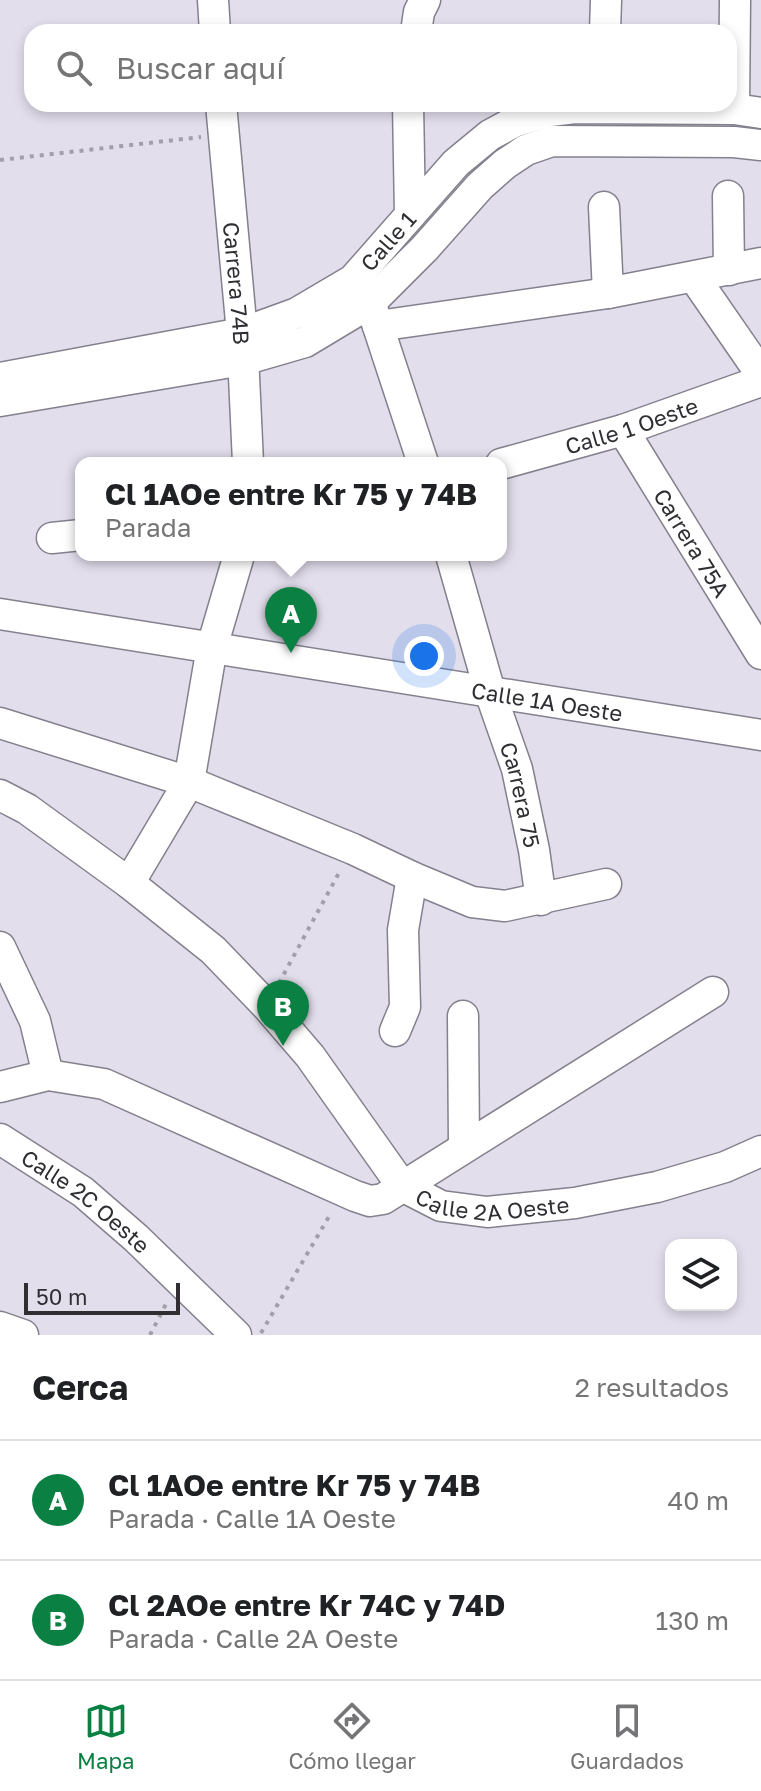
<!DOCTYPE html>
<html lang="es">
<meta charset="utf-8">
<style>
body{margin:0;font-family:"Golos Text",sans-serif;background:#f6f6f6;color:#202124}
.controls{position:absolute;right:24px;bottom:24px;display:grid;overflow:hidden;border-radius:16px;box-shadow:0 4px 12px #0003}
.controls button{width:72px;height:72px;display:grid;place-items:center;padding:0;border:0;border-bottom:2px solid #e0e0e0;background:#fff;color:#202124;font:40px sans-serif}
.scale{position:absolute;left:24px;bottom:20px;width:156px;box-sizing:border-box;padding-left:8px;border:4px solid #302e33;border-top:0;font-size:22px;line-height:28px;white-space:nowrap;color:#302e33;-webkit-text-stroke:6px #e2deec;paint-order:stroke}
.you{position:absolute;left:424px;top:656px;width:28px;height:28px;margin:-20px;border:6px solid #fff;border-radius:50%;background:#1a73e8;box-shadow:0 0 0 12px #1a73e833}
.badge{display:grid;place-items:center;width:52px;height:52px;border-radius:50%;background:#0b8043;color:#fff;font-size:26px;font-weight:700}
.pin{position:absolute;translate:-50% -66px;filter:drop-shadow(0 2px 4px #0008)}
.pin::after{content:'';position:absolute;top:42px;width:28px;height:24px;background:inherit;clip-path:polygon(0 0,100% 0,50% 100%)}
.popup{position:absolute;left:75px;top:457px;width:432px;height:104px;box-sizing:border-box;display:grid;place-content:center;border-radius:16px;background:#fff;filter:drop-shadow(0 2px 6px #0005);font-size:26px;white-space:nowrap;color:#757577}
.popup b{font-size:30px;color:#202124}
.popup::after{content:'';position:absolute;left:50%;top:100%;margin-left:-16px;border:16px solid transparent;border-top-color:#fff}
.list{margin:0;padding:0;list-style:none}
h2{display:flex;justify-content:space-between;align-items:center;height:104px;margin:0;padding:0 32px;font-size:34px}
h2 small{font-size:26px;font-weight:400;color:#757577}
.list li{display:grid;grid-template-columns:52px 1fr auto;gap:24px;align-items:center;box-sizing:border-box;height:120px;padding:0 32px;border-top:2px solid #e0e0e0}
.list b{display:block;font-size:30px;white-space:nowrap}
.list p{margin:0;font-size:26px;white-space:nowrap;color:#757577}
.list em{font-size:26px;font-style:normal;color:#757577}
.icon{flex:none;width:44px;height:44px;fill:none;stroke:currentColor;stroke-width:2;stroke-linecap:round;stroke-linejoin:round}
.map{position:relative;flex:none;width:761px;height:1335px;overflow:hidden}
.search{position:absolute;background:#fff;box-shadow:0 4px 12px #0003;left:24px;right:24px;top:24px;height:88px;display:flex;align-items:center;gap:20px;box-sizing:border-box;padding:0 28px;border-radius:24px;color:#757577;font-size:30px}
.sheet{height:344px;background:#fff}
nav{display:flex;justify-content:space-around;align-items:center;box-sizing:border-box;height:112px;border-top:2px solid #e0e0e0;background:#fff;font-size:22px;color:#757577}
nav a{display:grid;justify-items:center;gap:4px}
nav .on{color:#0b8043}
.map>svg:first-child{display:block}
</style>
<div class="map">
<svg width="761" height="1335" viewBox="0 0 761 1335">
<rect width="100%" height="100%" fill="#e2deec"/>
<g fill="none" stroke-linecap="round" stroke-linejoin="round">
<g stroke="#84808d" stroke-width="33">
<g id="minor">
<path d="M213,0L215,32"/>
<path d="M416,32L419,12L425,0"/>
<path d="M605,32L606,0"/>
<path id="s1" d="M221,104L242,333L248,463"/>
<path d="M408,104L410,215"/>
<path d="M734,109L735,0"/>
<path d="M728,196L729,270"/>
<path d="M604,207L608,293"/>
<path d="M694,277L761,374"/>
<path d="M372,308L423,463"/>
<path d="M378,326L608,293L761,263"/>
<path id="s2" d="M0,378L242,333L297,313L353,280L456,163L490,135L514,122L550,111L575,108L734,109L761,113"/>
<path d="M0,401L243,360L305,342L370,303L425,248L480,186L505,164L526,150L552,141L734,142L761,145"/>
<path id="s3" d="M623,430L761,654"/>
<path id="s4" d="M501,464L623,430L761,381"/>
<path d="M52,538L81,535"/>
<path id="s5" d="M451,555L490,692L517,769L534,850L541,900"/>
<path id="s6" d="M0,614L761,735"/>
<path d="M0,723L189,782L353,849L412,877L472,902L505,906L606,884"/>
<path id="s7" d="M0,795L27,809L129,883L213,950L267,1006L310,1056L402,1186L441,1206L487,1212L575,1203L657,1187L725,1167L761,1151"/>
<path d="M129,883L189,782L212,647L239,555"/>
<path d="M0,947L35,1021L48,1075"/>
<path d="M463,1016L464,1147"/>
<path d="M395,1031L405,1007L403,930L412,877"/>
<path d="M0,1087L48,1075L104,1084L355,1196L370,1201L383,1199L713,992"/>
<path id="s8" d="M0,1139L83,1192L136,1238L236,1335"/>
<path d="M0,1327L23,1335"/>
</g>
</g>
<g stroke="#a29fa9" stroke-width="4" stroke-dasharray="4 6" stroke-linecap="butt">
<path d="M0,160L201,137"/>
<path d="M279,983L340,871"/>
<path d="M261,1333L331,1213"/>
<path d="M150,1335L167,1302"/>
</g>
<use href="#minor" stroke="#fff" stroke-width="30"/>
</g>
<g text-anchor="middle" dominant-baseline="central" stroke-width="8" stroke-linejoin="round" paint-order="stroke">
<g font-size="22" fill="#302e33" stroke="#e2deec">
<text stroke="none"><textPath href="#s2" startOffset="422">Calle 1</textPath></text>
<text stroke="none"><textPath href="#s1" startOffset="180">Carrera 74B</textPath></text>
<text stroke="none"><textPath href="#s4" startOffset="136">Calle 1 Oeste</textPath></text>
<text stroke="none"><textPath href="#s3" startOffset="132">Carrera 75A</textPath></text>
<text stroke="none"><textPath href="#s6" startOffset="554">Calle 1A Oeste</textPath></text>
<text stroke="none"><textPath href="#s5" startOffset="250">Carrera 75</textPath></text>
<text stroke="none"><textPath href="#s7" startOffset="662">Calle 2A Oeste</textPath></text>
<text stroke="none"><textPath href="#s8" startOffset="106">Calle 2C Oeste</textPath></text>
</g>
</g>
</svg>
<div class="controls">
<button><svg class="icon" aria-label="layers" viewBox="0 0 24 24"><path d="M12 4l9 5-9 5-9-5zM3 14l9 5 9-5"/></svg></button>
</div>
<div class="scale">50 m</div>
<div class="you"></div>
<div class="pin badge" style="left:291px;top:653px">A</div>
<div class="popup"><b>Cl 1AOe entre Kr 75 y 74B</b>Parada</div>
<div class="pin badge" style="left:283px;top:1046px">B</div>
<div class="search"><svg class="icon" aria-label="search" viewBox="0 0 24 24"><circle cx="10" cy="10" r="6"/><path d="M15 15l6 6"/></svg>Buscar aquí</div>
</div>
<section class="sheet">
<h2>Cerca<small>2 resultados</small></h2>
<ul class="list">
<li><span class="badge">A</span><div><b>Cl 1AOe entre Kr 75 y 74B</b><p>Parada · Calle 1A Oeste</p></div><em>40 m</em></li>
<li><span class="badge">B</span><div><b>Cl 2AOe entre Kr 74C y 74D</b><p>Parada · Calle 2A Oeste</p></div><em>130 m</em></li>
</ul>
</section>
<nav>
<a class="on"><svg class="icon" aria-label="map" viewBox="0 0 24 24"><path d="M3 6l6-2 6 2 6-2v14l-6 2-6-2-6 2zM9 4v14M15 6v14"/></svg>Mapa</a>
<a><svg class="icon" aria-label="directions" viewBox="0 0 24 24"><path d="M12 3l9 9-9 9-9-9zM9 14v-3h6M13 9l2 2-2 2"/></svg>Cómo llegar</a>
<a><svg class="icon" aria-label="saved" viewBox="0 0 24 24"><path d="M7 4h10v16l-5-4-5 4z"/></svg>Guardados</a>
</nav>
